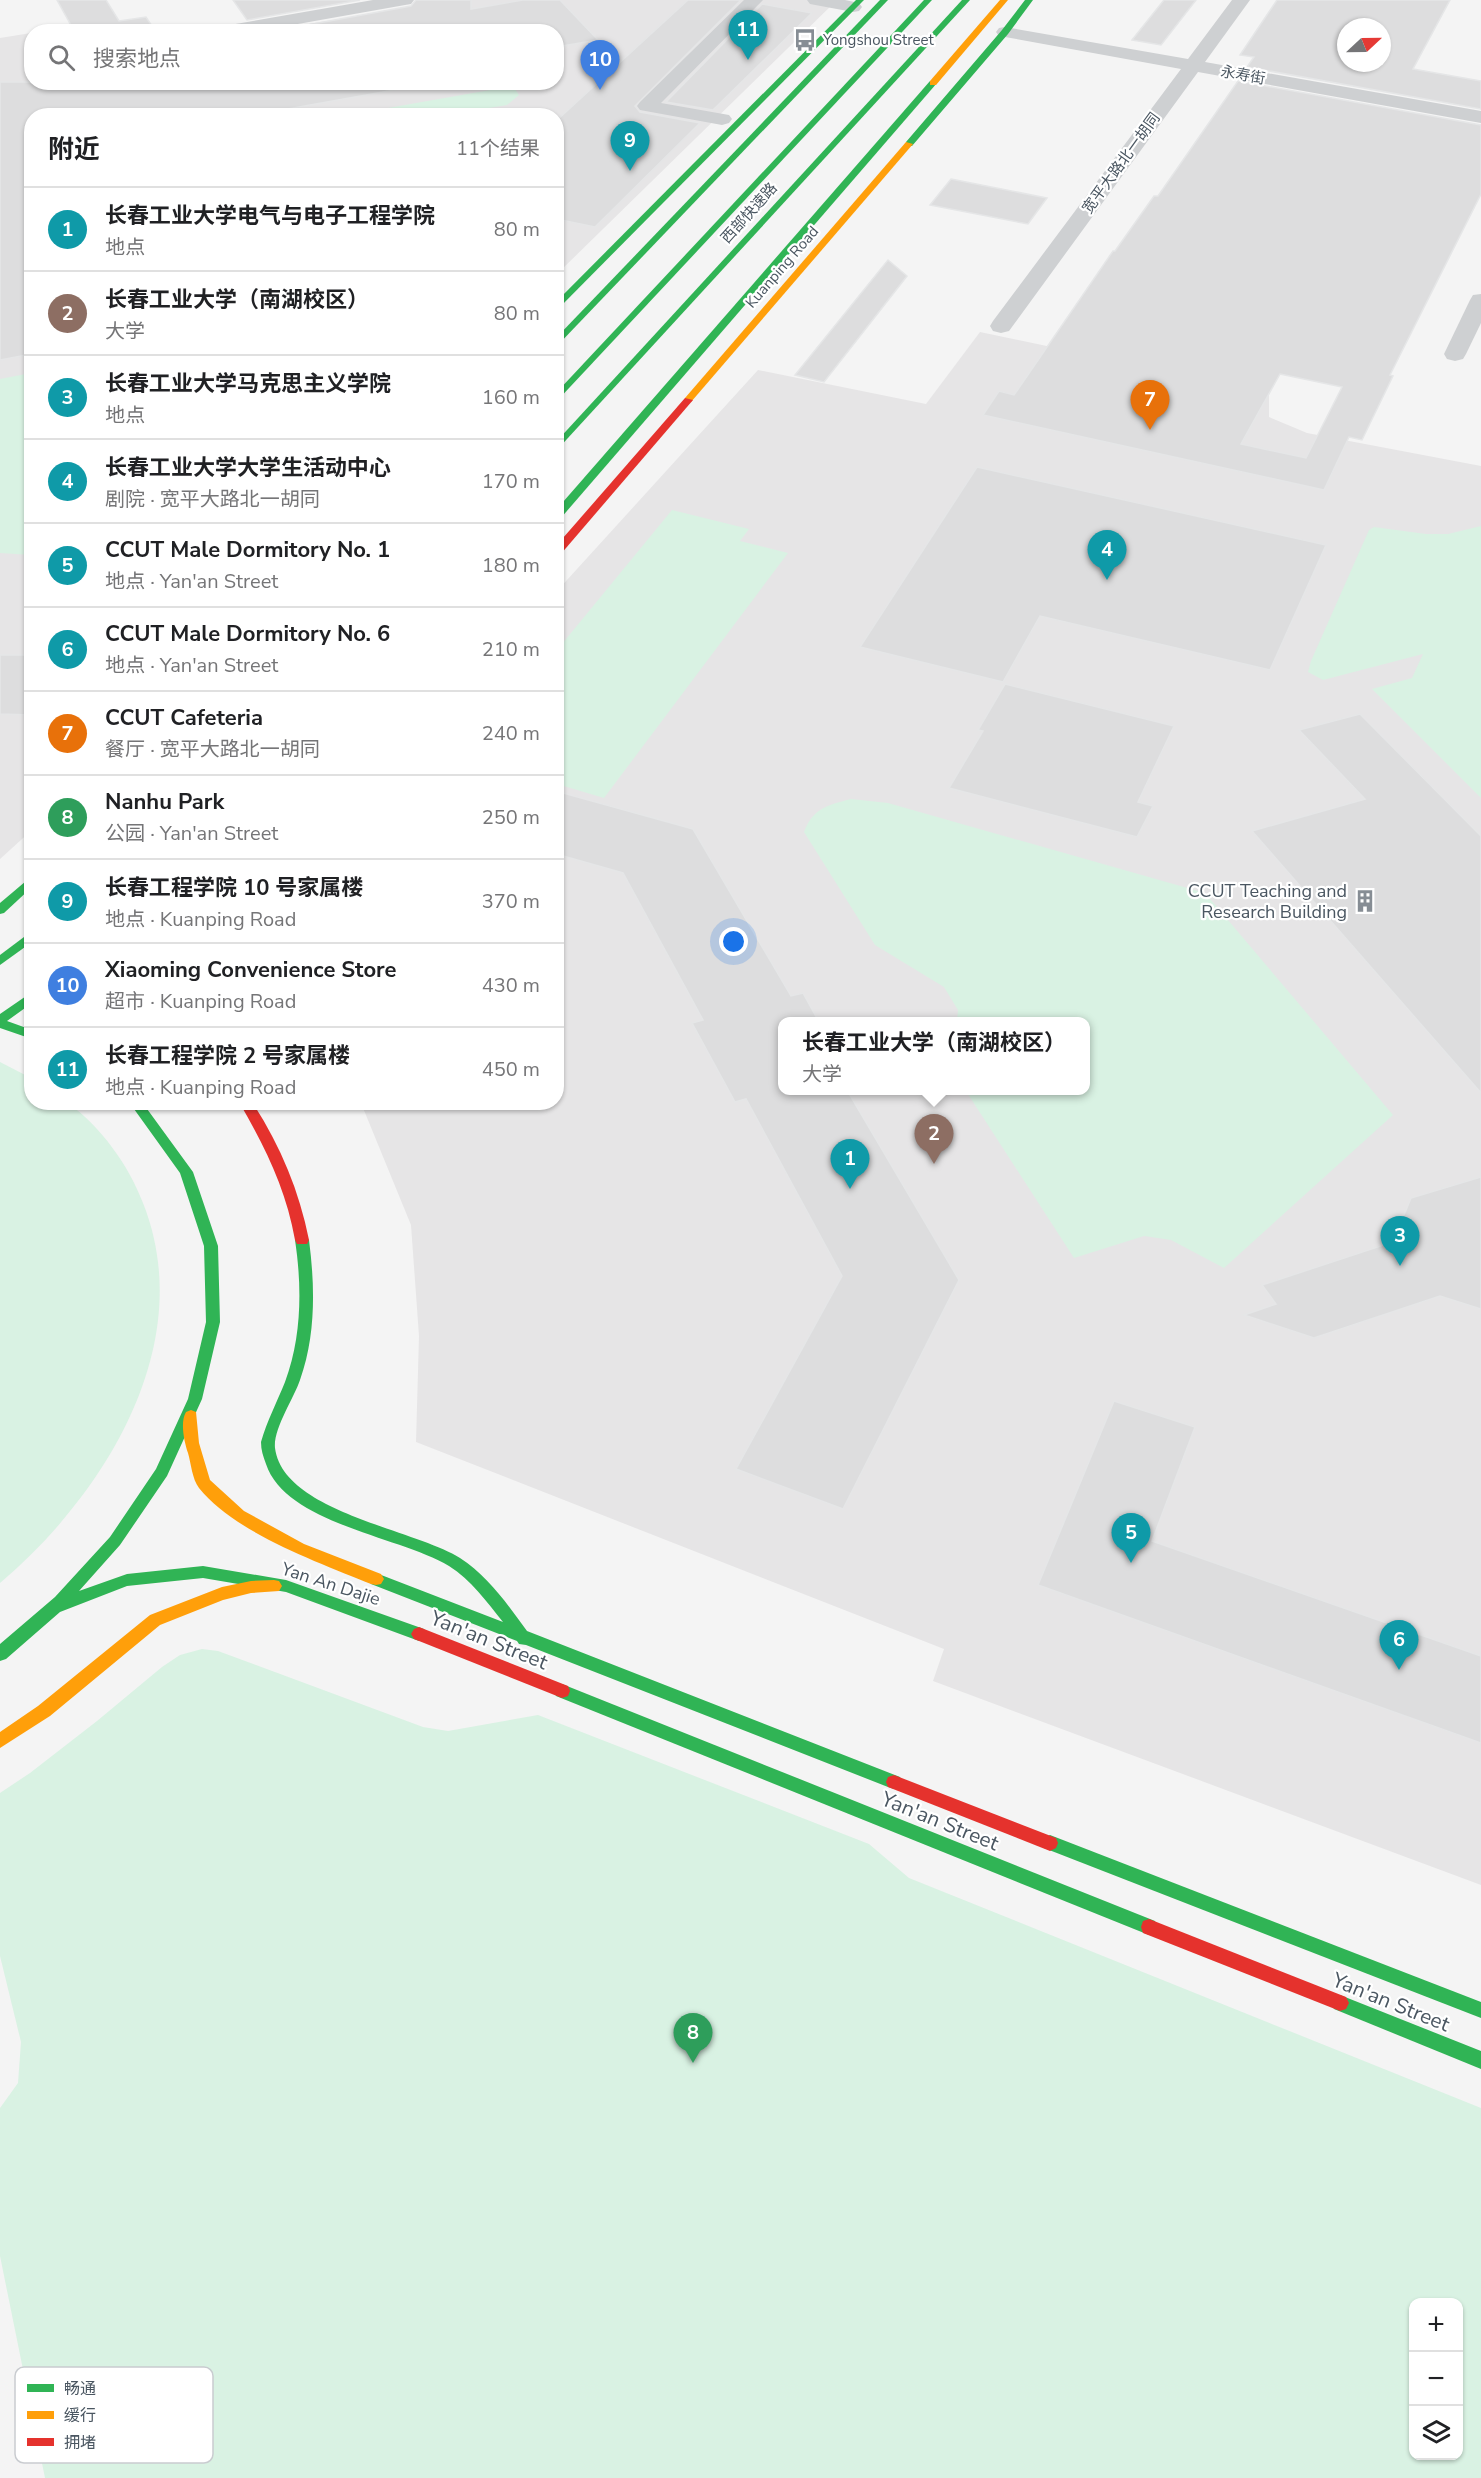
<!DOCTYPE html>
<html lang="zh">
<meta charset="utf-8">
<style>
body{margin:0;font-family:"Nunito Sans","Noto Sans SC",sans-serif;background:#f6f6f6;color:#202124}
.controls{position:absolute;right:18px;bottom:18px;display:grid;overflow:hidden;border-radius:12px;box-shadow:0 2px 4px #0004}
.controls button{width:54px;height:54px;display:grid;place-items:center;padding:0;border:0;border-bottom:2px solid #e0e0e0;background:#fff;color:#202124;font:30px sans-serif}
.compass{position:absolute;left:1337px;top:18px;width:54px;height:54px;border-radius:50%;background:#fff;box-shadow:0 2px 4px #0004;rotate:68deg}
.you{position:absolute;left:734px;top:942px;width:21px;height:21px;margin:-15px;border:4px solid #fff;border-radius:50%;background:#1a73e8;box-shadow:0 0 0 9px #1a73e833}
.badge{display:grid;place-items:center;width:39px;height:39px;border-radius:50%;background:#0f766e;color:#fff;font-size:20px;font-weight:700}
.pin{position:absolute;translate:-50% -50px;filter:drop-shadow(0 2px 3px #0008)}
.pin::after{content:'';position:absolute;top:32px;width:21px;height:18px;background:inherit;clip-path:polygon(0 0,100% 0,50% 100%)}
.popup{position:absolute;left:778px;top:1017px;width:312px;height:78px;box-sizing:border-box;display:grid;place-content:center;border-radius:12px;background:#fff;filter:drop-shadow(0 2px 4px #0005);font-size:20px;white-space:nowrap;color:#757577}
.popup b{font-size:22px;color:#202124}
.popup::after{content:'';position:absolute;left:50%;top:100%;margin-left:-12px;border:12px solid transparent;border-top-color:#fff}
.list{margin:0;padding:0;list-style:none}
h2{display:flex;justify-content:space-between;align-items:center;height:78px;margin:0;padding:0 24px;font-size:26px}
h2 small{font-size:20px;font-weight:400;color:#757577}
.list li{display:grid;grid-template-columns:39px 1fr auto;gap:18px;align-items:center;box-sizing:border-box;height:84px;padding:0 24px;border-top:2px solid #e0e0e0}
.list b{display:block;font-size:22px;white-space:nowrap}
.list p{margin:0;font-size:20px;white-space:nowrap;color:#757577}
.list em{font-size:20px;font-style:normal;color:#757577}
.icon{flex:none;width:33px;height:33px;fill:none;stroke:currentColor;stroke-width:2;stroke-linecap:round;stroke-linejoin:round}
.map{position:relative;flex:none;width:1481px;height:2478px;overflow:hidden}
.search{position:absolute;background:#fff;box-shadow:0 2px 4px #0004;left:24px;top:24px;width:540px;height:66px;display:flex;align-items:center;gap:15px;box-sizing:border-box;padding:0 21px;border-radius:24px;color:#757577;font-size:22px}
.panel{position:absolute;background:#fff;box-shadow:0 2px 4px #0004;left:24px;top:108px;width:540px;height:1002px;border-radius:24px}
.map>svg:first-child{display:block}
</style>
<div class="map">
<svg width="1481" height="2478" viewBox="0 0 1481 2478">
<rect width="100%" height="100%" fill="#f4f4f4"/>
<g fill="#e6e5e6" fill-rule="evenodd">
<path d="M454,0H837L557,274L556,116H32V830L0,859V38L31,33L32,82H556V32L266,31Z"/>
<path d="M980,332L1269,393V417L1307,433L1481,466V1885L933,1681L944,1649L416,1442L419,1336L411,1225L361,1103L556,1102L557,591L758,370L926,404ZM782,1022H1086V1090H782Z"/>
</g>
<g fill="#d9f2e3" fill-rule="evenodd">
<path d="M513,86L519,95L507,105L447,115H348Z"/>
<path d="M31,373V555L0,553V379Z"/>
<path d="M672,510L749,529L740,541L788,553L604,798L557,784V650Z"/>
<path d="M1481,526V798L1372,689L1412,678L1423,654L1323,680L1308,672L1311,661L1369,530L1374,527L1426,534H1448Z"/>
<path d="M851,799L888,803L1205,893L1393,1115L1224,1268L1171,1240L1144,1236L1074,1258L966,1091L1086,1090V1022L957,1021L958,1010L944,987L875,945L804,832C813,808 828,805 851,799Z"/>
<path d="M0,1062L31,1078L32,1102L68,1103C101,1127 128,1164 143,1203C199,1344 105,1494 0,1583Z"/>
<path d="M202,1649L218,1651L423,1727L448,1731L538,1715L869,1844L909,1878L1481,2108V2478H45L0,2256V2108L18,2083L21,2042L0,1956V1793L30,1773L97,1721L162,1667L180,1655ZM1458,2302V2456H1414V2302Z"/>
</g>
<g fill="#ddddde" stroke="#e5e6e7" stroke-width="1.5" fill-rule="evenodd">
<path d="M57,0H106L119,21L146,17L156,32H67L66,30L73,29Z"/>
<path d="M233,0H360L247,20Z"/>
<path d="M416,0H471V9L523,0H560L598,40L556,47V32H269L411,6Z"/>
<path d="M688,0H741L635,106L640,112L700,123L595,227L556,219V121Z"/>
<path d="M1164,0H1196L1161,45L1132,40Z"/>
<path d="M1277,0H1450L1413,69L1481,81V109L1247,67L1254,57L1240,55ZM1346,27H1382V63H1346Z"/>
<path d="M762,4L812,13L713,110L666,102Z"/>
<path d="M1238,81L1481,125V194L1390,375L1393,376L1362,440L1349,437L1324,490L983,415L999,391L1014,395L1113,251H1115L1154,196H1158ZM1280,374L1342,387L1306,458L1241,444Z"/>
<path d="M0,82H439L249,116H32V354L0,360Z"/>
<path d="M951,179L1047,198L1028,224L930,205Z"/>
<path d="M888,260L907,276L824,382L795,375Z"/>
<path d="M977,467L1326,545L1270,670L1040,616L1003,682L860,647Z"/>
<path d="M0,655H32V715L0,714Z"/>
<path d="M1005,684L1174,726L1138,802L1153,806L1137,837L949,788L983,731L978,730Z"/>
<path d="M1360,714L1481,836V1093L1252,831L1365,799L1299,730Z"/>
<path d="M556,791L693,829L791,996L803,993L819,1022H783V1090H847L959,1280L843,1509L736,1469L842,1276L746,1099L735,1102L692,1023L703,1020L623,873L556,854Z"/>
<path d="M1481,1177V1309L1440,1296L1314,1338L1244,1315L1276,1304L1262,1285L1393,1242L1411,1198Z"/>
<path d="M1114,1401L1195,1427L1152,1541L1481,1656V1743L1038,1585Z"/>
</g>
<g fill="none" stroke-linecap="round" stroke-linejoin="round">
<g fill="#ced0d2" fill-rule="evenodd">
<path d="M373,0H414L411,4L405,5L253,32H209L218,27Z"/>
<path d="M744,0H763L661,103L729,115L732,119L729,123L722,125L640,110L637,106L640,102Z"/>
<path d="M807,0H845L859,3L862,7L859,11L853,12L810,4Z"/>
<path d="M1232,0H1250L1205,62L1481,111V123L1198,72L1009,331L1001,333L993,331L990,326L993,321L1181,69L1005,37L999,36L996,32L999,28L1005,27L1188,59Z"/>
<path d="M1481,294V323L1466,354L1463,359L1455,361L1447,359L1444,354L1470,300L1473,295Z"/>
</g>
<g fill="#30b455" fill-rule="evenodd">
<path d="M856,0H864L556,311V302Z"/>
<path d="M880,0H888L556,347V338Z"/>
<path d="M924,0H932L556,402V393Z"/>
<path d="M962,0H970L556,451V442Z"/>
<path d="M1025,0H1033L1008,34L912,146H906V142L1002,30Z"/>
<path d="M930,81L937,83L560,519L556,520V510Z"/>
<path d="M32,876V887L4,913L0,914V903Z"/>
<path d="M32,931V942L0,965V955Z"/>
<path d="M32,992V1003L7,1021L32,1030V1039L0,1028V1014Z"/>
<path d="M129,1102H142L193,1172L218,1246L220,1322L202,1399L167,1476L120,1545L79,1591L127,1574L203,1566L286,1580L424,1629L427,1634L424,1639L419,1641L286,1592L203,1578L127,1586L60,1612L6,1659L0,1661V1644L55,1597L110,1537L156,1469L188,1399L206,1322L204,1246L180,1173Z"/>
<path d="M302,1235L309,1240C315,1286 316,1335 300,1380C294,1398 273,1429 275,1448C283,1512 414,1529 460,1558C488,1576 508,1605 527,1631L900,1777L902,1782L900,1787L894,1789L888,1787L526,1645L519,1644L517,1641L371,1584L368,1579L371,1574L376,1573L503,1622C487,1602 471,1580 449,1566C399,1536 286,1524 266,1464C263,1456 261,1450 261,1442C267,1421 277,1402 285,1382C302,1337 302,1286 295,1240Z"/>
<path d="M562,1684L1155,1921L1157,1927L1155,1933L1149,1935L556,1696L554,1691L556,1686Z"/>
<path d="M1050,1835L1481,2002V2018L1044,1848L1042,1843L1044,1838Z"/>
<path d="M1340,1995L1481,2051V2069L1334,2009L1331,2003L1334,1997Z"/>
</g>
<g fill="#ff9f0a" fill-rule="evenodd">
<path d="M1000,0H1008L936,85H930V81Z"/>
<path d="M906,142L913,144L691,402H685V398Z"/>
<path d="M191,1410L196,1412L199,1443L210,1480L244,1511L304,1544L381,1574L384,1579L381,1584L376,1585L371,1584C318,1562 235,1533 199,1488C192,1479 191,1463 188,1453C184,1441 180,1422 186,1412Z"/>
<path d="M274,1580L279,1581L282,1586L279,1591L251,1593L223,1600L160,1625L50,1716L0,1748V1732L38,1706L150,1615L222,1587L251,1581Z"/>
</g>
<g fill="#e5322d" fill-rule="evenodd">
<path d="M685,398L693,400L560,555L556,556V546Z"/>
<path d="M239,1102H252C280,1145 299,1190 309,1240L307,1244H297L295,1240C286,1189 265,1147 239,1102Z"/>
<path d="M419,1627L568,1686L570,1691L568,1696L562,1698L414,1639L411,1634L414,1629Z"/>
<path d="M894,1775L1056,1838L1058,1843L1056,1848L1050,1851L888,1787L886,1782L888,1777Z"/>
<path d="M1149,1919L1346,1997L1349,2003L1346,2009L1340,2011L1143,1933L1141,1927L1143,1921Z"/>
</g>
</g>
<defs>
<g id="bus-bare" transform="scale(1.8)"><path d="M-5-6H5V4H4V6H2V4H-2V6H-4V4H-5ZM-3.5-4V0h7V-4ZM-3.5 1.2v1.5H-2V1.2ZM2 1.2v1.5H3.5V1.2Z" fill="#868d94" stroke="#fff" stroke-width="2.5" paint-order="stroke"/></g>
<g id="building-bare" transform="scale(1.8)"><path d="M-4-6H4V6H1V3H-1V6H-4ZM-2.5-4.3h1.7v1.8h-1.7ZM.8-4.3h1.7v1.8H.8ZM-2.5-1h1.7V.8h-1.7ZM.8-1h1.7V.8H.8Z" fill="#868d94" stroke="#fff" stroke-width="2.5" paint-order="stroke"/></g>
</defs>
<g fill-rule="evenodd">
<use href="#bus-bare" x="805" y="40"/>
<use href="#building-bare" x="1365" y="901"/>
</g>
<g text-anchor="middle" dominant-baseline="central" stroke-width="4.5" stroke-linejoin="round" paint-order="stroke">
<g font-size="15" fill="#4a5661" stroke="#fff" text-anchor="start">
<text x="823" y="40">Yongshou Street</text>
</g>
<g font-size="15" fill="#4a5661" stroke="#fff">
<text transform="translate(1243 75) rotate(10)">永寿街</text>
<text transform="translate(1121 163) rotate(-54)">宽平大路北一胡同</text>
<text transform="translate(749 213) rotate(-48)">西部快速路</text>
<text transform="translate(782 267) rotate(-49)">Kuanping Road</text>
</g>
<g font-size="18" fill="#4a5661" stroke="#fff" text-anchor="end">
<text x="1347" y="891">CCUT Teaching and<tspan x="1347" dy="21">Research Building</tspan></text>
</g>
<g font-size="18" fill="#4a5661" stroke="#fff">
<text transform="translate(331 1584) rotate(18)">Yan An Dajie</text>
</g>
<g font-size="21" fill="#4a5661" stroke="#fff">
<text transform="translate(489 1640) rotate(22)">Yan'an Street</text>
<text transform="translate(940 1821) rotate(22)">Yan'an Street</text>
<text transform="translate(1391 2002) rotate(22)">Yan'an Street</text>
</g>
</g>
<rect x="15" y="2367" width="198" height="96" rx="9" fill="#fff" stroke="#c9ccd0" stroke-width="1.5"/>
<rect x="27" y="2384" width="27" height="8" fill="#30b455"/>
<rect x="27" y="2411" width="27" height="8" fill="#ff9f0a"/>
<rect x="27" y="2438" width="27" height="8" fill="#e5322d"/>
<g font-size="16" fill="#4a5661">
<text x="64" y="2394">畅通</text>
<text x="64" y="2421">缓行</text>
<text x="64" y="2448">拥堵</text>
</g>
</svg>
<div class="controls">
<button>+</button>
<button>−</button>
<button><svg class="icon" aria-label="layers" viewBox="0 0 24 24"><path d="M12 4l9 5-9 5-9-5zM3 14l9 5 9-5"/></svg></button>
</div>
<svg class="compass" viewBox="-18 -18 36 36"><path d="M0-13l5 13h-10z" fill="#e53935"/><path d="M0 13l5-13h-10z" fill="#757577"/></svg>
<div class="you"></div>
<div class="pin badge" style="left:850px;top:1189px;background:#0f9aa8">1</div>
<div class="pin badge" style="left:934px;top:1164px;background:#8d6e63">2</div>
<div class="popup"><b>长春工业大学（南湖校区）</b>大学</div>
<div class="pin badge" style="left:1400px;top:1266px;background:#0f9aa8">3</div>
<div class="pin badge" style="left:1107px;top:580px;background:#0f9aa8">4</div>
<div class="pin badge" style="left:1131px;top:1563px;background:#0f9aa8">5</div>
<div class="pin badge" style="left:1399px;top:1670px;background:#0f9aa8">6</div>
<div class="pin badge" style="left:1150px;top:430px;background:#e8710a">7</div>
<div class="pin badge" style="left:693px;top:2063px;background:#2e9e5b">8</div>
<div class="pin badge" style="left:630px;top:171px;background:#0f9aa8">9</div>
<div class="pin badge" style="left:600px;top:90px;background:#3f7fe0">10</div>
<div class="pin badge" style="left:748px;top:60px;background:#0f9aa8">11</div>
<div class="search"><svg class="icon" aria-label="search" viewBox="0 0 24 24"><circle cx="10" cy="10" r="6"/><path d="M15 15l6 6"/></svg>搜索地点</div>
<section class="panel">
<h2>附近<small>11个结果</small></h2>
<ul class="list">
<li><span class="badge" style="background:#0f9aa8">1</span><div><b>长春工业大学电气与电子工程学院</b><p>地点</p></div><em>80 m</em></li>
<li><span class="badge" style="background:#8d6e63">2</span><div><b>长春工业大学（南湖校区）</b><p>大学</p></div><em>80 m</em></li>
<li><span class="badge" style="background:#0f9aa8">3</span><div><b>长春工业大学马克思主义学院</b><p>地点</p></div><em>160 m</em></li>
<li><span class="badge" style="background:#0f9aa8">4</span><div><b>长春工业大学大学生活动中心</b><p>剧院 · 宽平大路北一胡同</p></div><em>170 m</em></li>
<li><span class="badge" style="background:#0f9aa8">5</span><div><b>CCUT Male Dormitory No. 1</b><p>地点 · Yan'an Street</p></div><em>180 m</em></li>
<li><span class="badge" style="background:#0f9aa8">6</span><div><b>CCUT Male Dormitory No. 6</b><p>地点 · Yan'an Street</p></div><em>210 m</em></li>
<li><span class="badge" style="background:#e8710a">7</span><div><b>CCUT Cafeteria</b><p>餐厅 · 宽平大路北一胡同</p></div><em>240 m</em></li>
<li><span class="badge" style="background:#2e9e5b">8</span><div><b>Nanhu Park</b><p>公园 · Yan'an Street</p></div><em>250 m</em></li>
<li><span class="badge" style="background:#0f9aa8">9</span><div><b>长春工程学院 10 号家属楼</b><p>地点 · Kuanping Road</p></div><em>370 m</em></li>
<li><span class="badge" style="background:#3f7fe0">10</span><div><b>Xiaoming Convenience Store</b><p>超市 · Kuanping Road</p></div><em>430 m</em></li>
<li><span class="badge" style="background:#0f9aa8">11</span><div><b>长春工程学院 2 号家属楼</b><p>地点 · Kuanping Road</p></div><em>450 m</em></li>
</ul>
</section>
</div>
